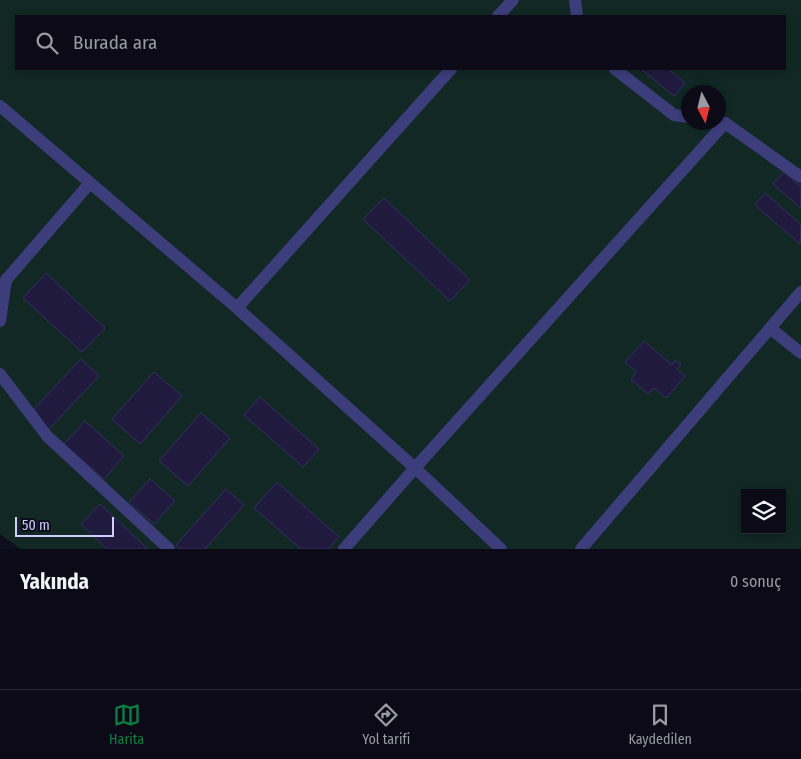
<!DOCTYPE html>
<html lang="tr">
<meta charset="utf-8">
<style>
body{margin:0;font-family:"Fira Sans Condensed",sans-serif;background:#14131f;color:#f1f3f6}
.controls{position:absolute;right:15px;bottom:15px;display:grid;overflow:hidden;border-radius:0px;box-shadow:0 2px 8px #0003}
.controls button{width:45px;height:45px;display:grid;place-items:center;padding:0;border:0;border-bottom:1px solid #2b2b35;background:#0b0a16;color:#f1f3f6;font:25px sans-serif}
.compass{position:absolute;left:681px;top:85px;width:45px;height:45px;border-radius:50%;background:#0b0a16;box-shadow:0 2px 8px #0003;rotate:173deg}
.scale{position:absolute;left:15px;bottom:12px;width:99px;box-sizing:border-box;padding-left:5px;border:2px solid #d0cefc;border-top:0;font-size:14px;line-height:18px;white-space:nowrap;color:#d0cefc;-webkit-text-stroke:4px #0f0e1e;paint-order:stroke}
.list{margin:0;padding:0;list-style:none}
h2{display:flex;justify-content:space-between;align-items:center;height:65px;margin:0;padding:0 20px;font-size:21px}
h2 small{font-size:16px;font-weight:400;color:#9a9aa1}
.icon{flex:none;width:28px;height:28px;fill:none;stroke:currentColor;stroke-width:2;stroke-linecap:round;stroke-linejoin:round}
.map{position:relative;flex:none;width:801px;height:549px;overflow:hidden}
.search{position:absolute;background:#0b0a16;box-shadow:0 2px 8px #0003;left:15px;right:15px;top:15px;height:55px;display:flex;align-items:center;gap:12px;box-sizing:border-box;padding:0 18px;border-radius:0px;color:#9a9aa1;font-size:19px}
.sheet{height:140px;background:#0b0a16}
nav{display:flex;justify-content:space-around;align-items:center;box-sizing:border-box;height:70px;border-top:1px solid #2b2b35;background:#0b0a16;font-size:14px;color:#9a9aa1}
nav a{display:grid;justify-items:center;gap:2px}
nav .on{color:#0b8043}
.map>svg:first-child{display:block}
</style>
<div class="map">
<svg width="801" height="549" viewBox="0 0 801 549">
<rect width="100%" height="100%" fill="#0f0e1e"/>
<path fill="#112825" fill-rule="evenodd" d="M0,0H801V549H21L0,534ZM16,16H785V69H16ZM688,92H718V122H688ZM745,493H782V530H745Z"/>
<g fill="#201b3e" stroke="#362f68">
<path d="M641,69H668L685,83L674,96Z"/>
<path d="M784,172L801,187V208L773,184Z"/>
<path d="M765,193L801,225L800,244L755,205Z"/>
<path d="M384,198L470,280L450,301L363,219Z"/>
<path d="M46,273L105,328L82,352L23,298Z"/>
<path d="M644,341L672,365L675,360L681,365L677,369L685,376L666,398L654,388L648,394L631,379L636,372L625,362Z"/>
<path d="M81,359L99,376L48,430L34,409Z"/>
<path d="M154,372L182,396L140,444L112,419Z"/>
<path d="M260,397L319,449L303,467L244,415Z"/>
<path d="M201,413L230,438L188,486L159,461Z"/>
<path d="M85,421L124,456L104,479L64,444Z"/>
<path d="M150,479L175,501L154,524L129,502Z"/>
<path d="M277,482L339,537L328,549H301L254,508Z"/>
<path d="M226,489L244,505L205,549H181L176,545Z"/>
<path d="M100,504L148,549H107L81,524Z"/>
</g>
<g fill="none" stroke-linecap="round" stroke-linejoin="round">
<g stroke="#3c3d7a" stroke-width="12">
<path d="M575,0L577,16"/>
<path d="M498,16L513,0"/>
<path d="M615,69L674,115L688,117"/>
<path d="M0,106L237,308L415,468L501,549"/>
<path d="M718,122L725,123L801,177"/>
<path d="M237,308L451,69"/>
<path d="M0,321L6,280L90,183"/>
<path d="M770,328L801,353"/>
<path d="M0,374L47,436L169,549"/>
<path d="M344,549L415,468L725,123"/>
<path d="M581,549L801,292"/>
</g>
</g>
</svg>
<div class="controls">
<button><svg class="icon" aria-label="layers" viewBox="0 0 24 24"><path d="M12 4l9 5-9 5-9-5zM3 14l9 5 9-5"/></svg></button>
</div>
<svg class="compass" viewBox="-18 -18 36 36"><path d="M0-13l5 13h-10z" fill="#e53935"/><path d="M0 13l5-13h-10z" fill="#9a9aa1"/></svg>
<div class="scale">50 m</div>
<div class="search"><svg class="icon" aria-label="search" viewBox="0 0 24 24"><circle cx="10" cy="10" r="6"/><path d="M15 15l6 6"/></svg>Burada ara</div>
</div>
<section class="sheet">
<h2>Yakında<small>0 sonuç</small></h2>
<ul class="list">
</ul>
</section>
<nav>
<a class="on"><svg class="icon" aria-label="map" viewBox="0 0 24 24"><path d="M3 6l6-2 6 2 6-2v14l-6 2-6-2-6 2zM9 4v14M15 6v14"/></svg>Harita</a>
<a><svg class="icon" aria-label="directions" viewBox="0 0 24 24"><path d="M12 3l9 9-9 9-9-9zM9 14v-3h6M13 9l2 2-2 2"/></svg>Yol tarifi</a>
<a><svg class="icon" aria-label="saved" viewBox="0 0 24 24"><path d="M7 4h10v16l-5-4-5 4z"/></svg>Kaydedilen</a>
</nav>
